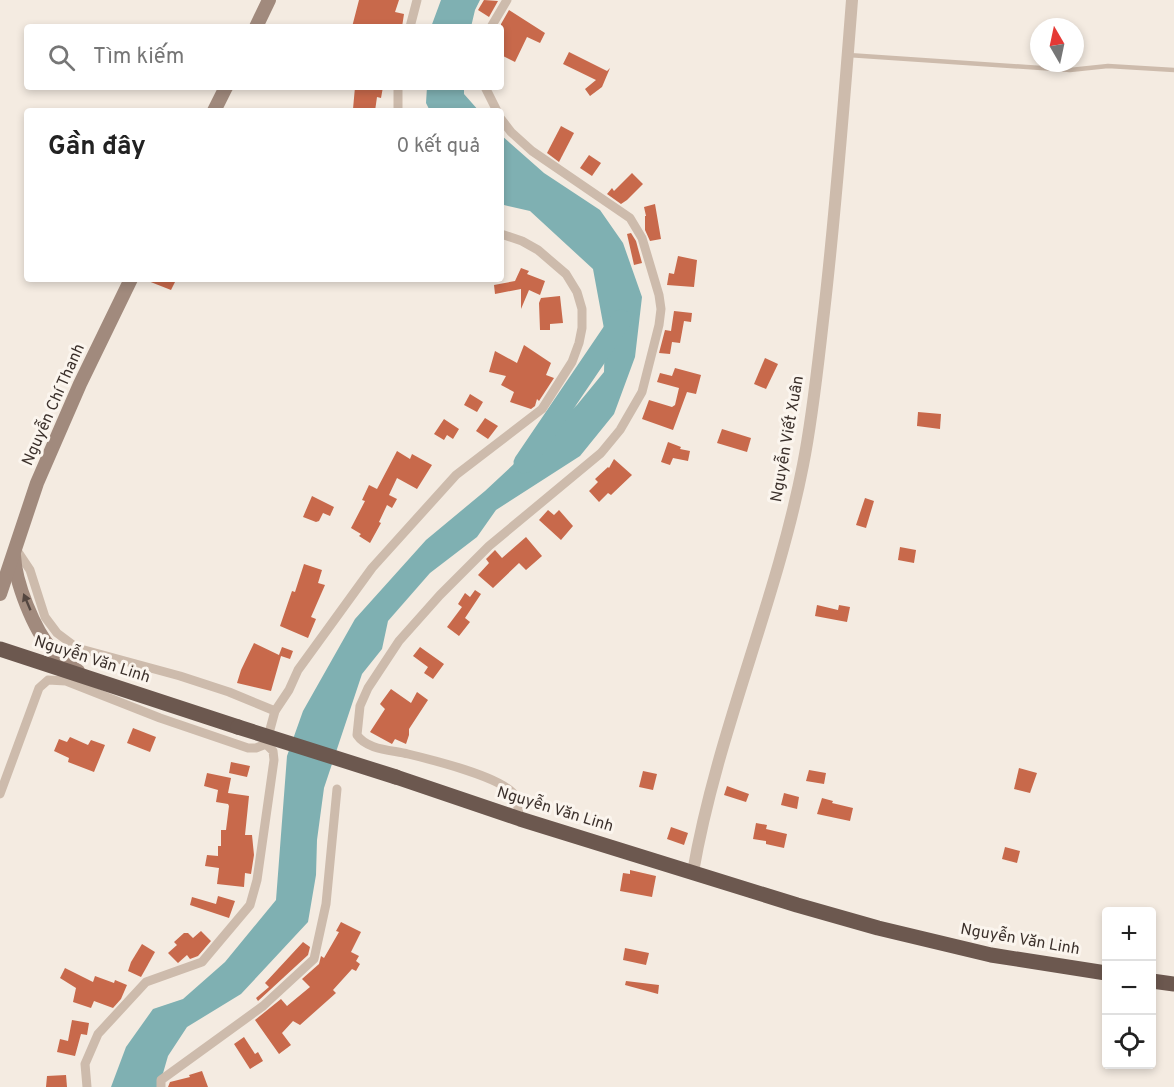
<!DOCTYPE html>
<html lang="vi">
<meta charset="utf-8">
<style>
body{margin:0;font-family:Overpass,sans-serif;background:#f6f6f6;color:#222}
.controls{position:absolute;right:18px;bottom:18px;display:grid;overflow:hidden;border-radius:6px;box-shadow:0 3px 9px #0003}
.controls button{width:54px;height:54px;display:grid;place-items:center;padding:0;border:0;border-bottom:2px solid #e0e0e0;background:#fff;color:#222;font:30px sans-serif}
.compass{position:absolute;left:1030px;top:18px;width:54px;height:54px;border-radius:50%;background:#fff;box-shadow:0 3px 9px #0003;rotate:351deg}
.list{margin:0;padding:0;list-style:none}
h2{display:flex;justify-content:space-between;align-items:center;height:78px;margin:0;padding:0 24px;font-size:26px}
h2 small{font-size:20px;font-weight:400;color:#767676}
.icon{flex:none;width:33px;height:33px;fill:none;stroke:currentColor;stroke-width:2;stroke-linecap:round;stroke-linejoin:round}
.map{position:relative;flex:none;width:1174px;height:1087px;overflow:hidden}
.search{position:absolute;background:#fff;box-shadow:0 3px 9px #0003;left:24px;top:24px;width:480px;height:66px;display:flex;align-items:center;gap:15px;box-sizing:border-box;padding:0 21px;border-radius:6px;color:#767676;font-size:22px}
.panel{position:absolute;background:#fff;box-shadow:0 3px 9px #0003;left:24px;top:108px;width:480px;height:174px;border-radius:6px}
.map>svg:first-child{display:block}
</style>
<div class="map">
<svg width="1174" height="1087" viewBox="0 0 1174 1087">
<rect width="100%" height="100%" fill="#f4ebe1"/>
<g fill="#7fb0b2">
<path d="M441,0H480L475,10L471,27H431Z"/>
<path d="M427,87H464V94L479,111H430L426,103Z"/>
<path d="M501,135L544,173L600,210L623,243L642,297L635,357L614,414L580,456L496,510L477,537L430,573L388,621L382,649L362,674L324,788L317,840L316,875L308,922L241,994L187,1027L168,1056L159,1087H111L126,1047L153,1009L183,999L225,962L276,900L287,756L303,711L355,619L426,540L485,491L577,405L604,372L605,334L593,269L530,211L504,205L501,202Z"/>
</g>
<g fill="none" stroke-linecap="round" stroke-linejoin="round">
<path stroke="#7fb0b2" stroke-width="21" d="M524,463L621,320"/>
</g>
<g fill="#c8694b">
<path d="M359,0H399L395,12L404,14L402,27H352Z"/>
<path d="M484,0L498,1L489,17L478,10Z"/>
<path d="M509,10L545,33L540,43L527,37L515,62L501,55V24Z"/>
<path d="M569,52L607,71L610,68L602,87L590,96L585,89L596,80L563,64Z"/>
<path d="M355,87H383L381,98L377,97L375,111L353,109Z"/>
<path d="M561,126L574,133L559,162L547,153Z"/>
<path d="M589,155L601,163L592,176L580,168Z"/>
<path d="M632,173L643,184L627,200L621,204L607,194L612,188L614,191Z"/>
<path d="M655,204L661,239L650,241L645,230V216H646L644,207Z"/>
<path d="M631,233L636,241L642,263L634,265L627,234Z"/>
<path d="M678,256L697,260L694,287L667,285L669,273L674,274Z"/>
<path d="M521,268L529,271L527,274L545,281L540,295L529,290L521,309V289L495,294L494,285L515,281Z"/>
<path d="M143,279H168L175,282L171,290Z"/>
<path d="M560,296L563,323L550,324V330H540L539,303L541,298Z"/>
<path d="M674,311L692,313L691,322L684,321L680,343L672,342L670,354L659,353L665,330L671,331Z"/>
<path d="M524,345L551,363L546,375L554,378L539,401L537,399L535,406L531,409L510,402L514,392L501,385L506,376L489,372L495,351L517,363Z"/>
<path d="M765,358L778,364L766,389L754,384Z"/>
<path d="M675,368L701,375L696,394L687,392L673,430L642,419L649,400L672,407L675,405L679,388L657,382L660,373L672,376Z"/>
<path d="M470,394L483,402L477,412L464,405Z"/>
<path d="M918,412L941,414L940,429L917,426Z"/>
<path d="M485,418L498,426L488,439L476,431Z"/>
<path d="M444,419L459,429L453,439L447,435L444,440L434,434Z"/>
<path d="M722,429L751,438L747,452L717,443Z"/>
<path d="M668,442L681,447L680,449L690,451L688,461L673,458L670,465L661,462Z"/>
<path d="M397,451L410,459L412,454L432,465L417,489L397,478L389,495L397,499L392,508L387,505L379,522L381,523L370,543L359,536L361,534L351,528L365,501L362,500L369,485L377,489Z"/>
<path d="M614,459L632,475L611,495L608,493L599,502L589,491L598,482L595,479L608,467L609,468Z"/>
<path d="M312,496L334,507L330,516L323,513L319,521L316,522L303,517Z"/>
<path d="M865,498L874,501L866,528L856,525Z"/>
<path d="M548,510L554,515L559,510L573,526L561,540L539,520Z"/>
<path d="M526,537L542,556L526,570L519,563L493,588L478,575L489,563L486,559L495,550L502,558Z"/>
<path d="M900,547L916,550L914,563L898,560Z"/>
<path d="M304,564L322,570L318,583L325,585L311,617L316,619L308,638L280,626L292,591L295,592Z"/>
<path d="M475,590L481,594L465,618L470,622L459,636L447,627L462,607L458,604L465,593L470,597Z"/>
<path d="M817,605L838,610L839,605L850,607L847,622L815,616Z"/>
<path d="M254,643L279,655L282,647L293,651L290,659L281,656L271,691L237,683L241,670Z"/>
<path d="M420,647L444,664L433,679L424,673L428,667L413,656Z"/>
<path d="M391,689L411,703L417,692L428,700L409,729V735L406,744L395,739L392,744L370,732L385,709L380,704Z"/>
<path d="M133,728L156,737L150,752L127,743Z"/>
<path d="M70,737L88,745L91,740L105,745L94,772L68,762L69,758L54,751L59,739L67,742Z"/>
<path d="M231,762L250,766L247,777L229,773Z"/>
<path d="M1019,768L1037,773L1030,793L1014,789Z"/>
<path d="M809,770L826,773L824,784L806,781Z"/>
<path d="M643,771L657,774L653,790L639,787Z"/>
<path d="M207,773L231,778L228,793L249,796L245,835H252L254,855L251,874L245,873L244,887L217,884L219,868L205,866L207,855L218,856V846H221V830H226L229,806L228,804L216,802L218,790L204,786Z"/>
<path d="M727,786L749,794L746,802L724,795Z"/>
<path d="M784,793L799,797L797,809L781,805Z"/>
<path d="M822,798L833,801L832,803L853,808L850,821L817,814Z"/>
<path d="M756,823L767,825L766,829L787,834L784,848L766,844V841L753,839Z"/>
<path d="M671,827L688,833L684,845L667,839Z"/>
<path d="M1005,847L1020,851L1017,863L1002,859Z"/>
<path d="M630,870L656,876L652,897L620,891L623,873L630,874Z"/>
<path d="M218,896L235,901L229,918L190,905L192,897L216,904Z"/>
<path d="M341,922L361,932L351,952L359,956L356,961L360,964L356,971L352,969L333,990L336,993L300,1025L293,1021L282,1033L291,1045L279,1054L255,1020L281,999L287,1006L310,987L302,979L319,964L321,956L324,958L339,932L336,931Z"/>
<path d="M201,931L211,941L198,956L190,959L187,955L178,963L168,953L177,945L174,942L184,933H188L193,938Z"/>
<path d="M303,942L310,947L308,955L258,1001L256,998L269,987L265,983Z"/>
<path d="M142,944L155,952L141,977L128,971L131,962Z"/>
<path d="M625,948L649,953L646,965L623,960Z"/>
<path d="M65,968L93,982L95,976L114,983L115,980L127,985L121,999L113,1008L94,1001L91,1008L73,1002L76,988L60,978Z"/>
<path d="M626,981L659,985L658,994L625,985Z"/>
<path d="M72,1020L89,1023L87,1035L81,1034L75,1056L57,1052L60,1039L68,1041Z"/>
<path d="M244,1037L255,1054L258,1052L263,1061L250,1069L234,1044Z"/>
<path d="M202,1071L208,1087H168L170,1082L190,1077L189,1075Z"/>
<path d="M66,1075L67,1087H46L47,1076Z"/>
</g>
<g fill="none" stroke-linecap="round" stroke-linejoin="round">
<path stroke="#cdbbac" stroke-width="4.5" d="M848,55L1070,70L1108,66L1174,70"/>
<g stroke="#cdbbac" stroke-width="9">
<path d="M410,27L417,0"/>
<path d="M491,27L507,0"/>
<path d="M398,87V111"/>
<path d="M485,87L497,111"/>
<path d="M501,119L511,132L532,151L630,218L642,238L659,295L661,309L659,325L642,392L620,430L601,453L489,546L440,595L399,641L368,688L360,706L357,735C367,750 392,750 408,754C429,759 506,778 515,796C518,802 518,812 520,819"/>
<path d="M16,549L30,570L45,617L57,633L77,648L180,676L229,692L275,711"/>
<path d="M0,794L39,688L48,680L66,681L160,718L248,748H256L266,744L275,711L289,690L298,670L372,568L456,475L542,409L572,362L579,343L582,328V309L577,292L566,274L538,250L522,241L501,234"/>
<path d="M87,1087L85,1064L98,1034L146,982L202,962L250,905L257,880L274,760L273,751L266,744"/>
<path d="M161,1087V1080L263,1006L314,959L326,904L337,789"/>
</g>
<path stroke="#cdbbac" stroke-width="12" d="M693,872C717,733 776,603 803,465C813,415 818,363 824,312C836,208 844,104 852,0"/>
<g stroke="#a18a7d" stroke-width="14">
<path d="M256,27L269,0"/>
<path d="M214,111L226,87"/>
<path d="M14,555C15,582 34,630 52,650C60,659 68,665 78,671"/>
<path d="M0,594L37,483L80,384L131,279"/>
</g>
<g stroke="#6c584f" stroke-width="15">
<path d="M0,649L238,727"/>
<path d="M396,777L520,819L797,905L878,928L991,955L1106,973"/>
<path d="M1152,981L1174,984"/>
</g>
<path stroke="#6c584f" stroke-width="15" d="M238,727L396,777"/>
</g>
<defs><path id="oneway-solid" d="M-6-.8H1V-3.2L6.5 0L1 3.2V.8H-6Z" transform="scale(1.5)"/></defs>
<use fill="#544640" href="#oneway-solid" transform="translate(27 602) rotate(-113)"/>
<g text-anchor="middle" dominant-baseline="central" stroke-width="6" stroke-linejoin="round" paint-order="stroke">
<g font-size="16" fill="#3b302b" stroke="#fbf5ee">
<text transform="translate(54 405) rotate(-66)">Nguyễn Chí Thanh</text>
<text transform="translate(788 439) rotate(-80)">Nguyễn Viết Xuân</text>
<text transform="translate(92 660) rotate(18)">Nguyễn Văn Linh</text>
<text transform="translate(555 810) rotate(17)">Nguyễn Văn Linh</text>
<text transform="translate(1020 940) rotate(10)">Nguyễn Văn Linh</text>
</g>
</g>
</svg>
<div class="controls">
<button>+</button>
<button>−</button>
<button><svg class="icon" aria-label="locate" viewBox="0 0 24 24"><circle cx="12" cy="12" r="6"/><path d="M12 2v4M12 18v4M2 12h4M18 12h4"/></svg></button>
</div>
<svg class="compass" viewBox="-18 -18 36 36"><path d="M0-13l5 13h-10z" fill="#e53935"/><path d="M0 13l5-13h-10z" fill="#767676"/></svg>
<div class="search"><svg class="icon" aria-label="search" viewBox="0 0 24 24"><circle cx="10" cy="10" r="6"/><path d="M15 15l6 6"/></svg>Tìm kiếm</div>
<section class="panel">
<h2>Gần đây<small>0 kết quả</small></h2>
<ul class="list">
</ul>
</section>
</div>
